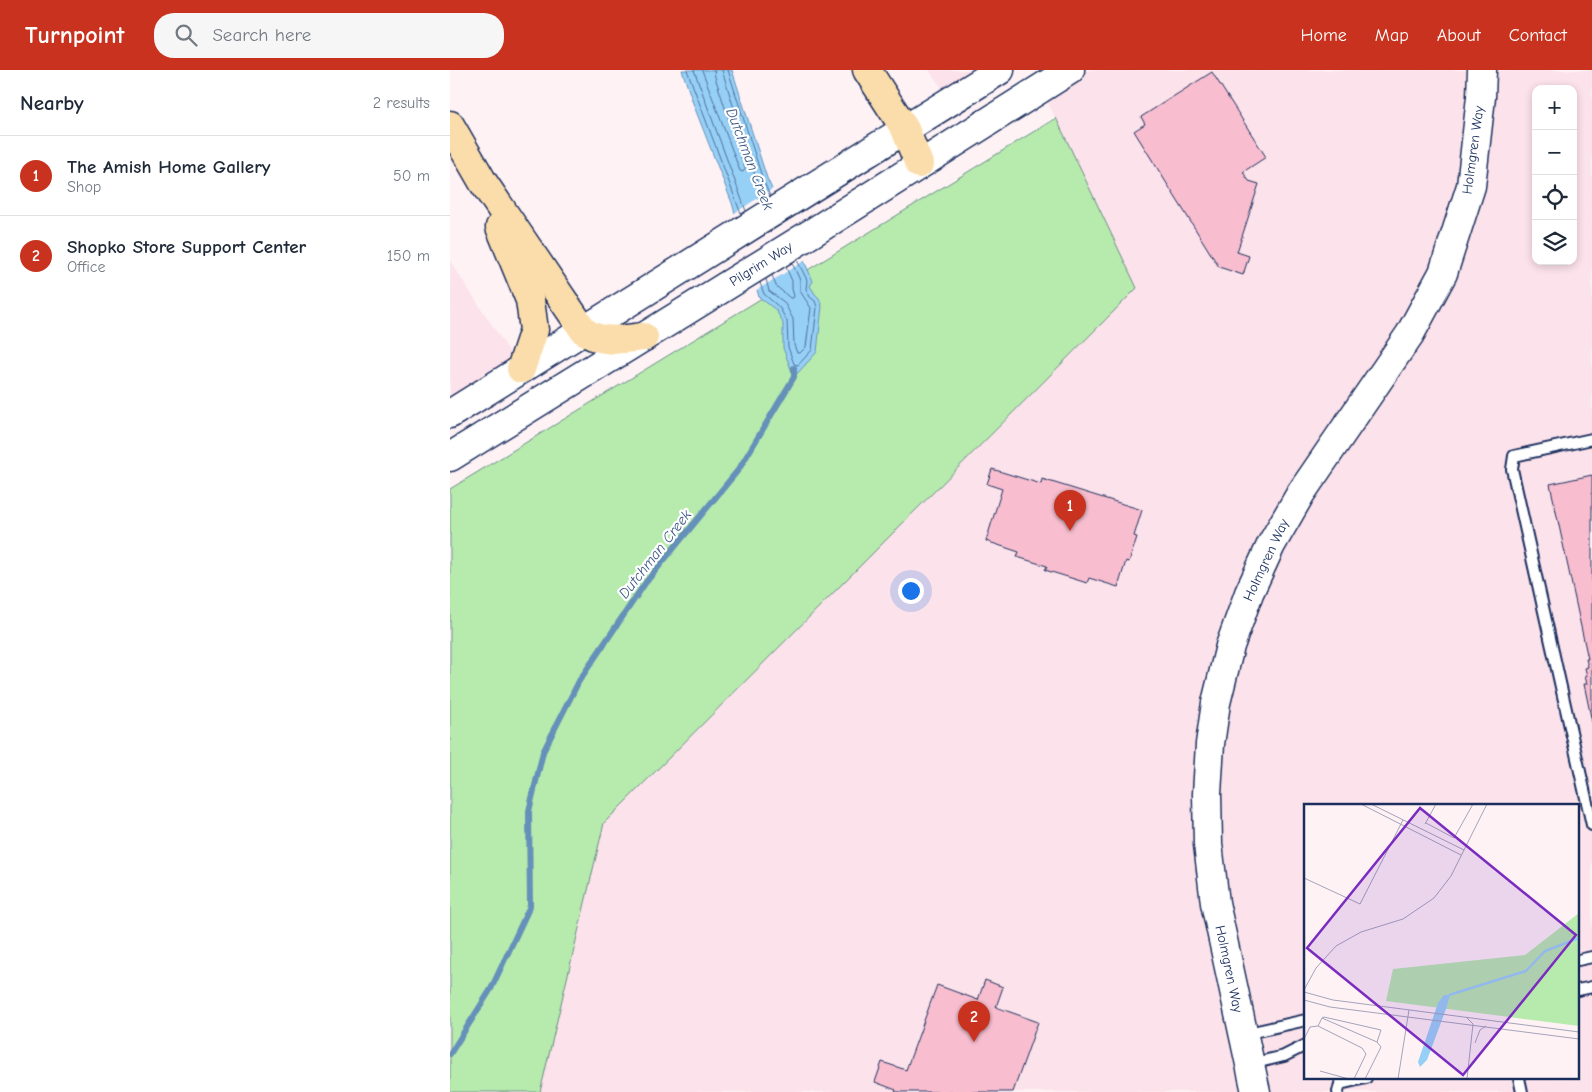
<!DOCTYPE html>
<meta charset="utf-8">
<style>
body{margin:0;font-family:"Comic Neue",sans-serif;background:#f6f6f7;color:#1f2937}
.controls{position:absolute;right:15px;top:15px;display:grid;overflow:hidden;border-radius:10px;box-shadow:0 2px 8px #0003}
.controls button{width:45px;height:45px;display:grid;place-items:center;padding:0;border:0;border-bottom:1px solid #e0e1e3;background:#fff;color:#1f2937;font:25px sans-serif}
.you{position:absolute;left:460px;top:520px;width:18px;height:18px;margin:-12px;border:4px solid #fff;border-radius:50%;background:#1a73e8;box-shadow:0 0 0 8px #1a73e833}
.badge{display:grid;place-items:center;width:32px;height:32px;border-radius:50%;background:#c8321e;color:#fff;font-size:16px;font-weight:700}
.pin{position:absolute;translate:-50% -41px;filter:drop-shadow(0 1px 2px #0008)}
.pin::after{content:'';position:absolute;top:26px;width:18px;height:15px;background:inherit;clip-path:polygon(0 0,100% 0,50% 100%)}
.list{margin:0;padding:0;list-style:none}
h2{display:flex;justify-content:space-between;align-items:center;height:65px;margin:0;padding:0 20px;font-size:21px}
h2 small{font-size:16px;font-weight:400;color:#747a83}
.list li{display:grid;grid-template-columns:32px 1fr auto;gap:15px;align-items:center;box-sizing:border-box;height:80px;padding:0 20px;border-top:1px solid #e0e1e3}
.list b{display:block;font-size:19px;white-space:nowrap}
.list p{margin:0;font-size:16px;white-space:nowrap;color:#747a83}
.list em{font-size:16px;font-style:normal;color:#747a83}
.icon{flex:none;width:28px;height:28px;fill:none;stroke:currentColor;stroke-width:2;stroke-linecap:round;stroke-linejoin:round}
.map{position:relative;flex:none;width:1142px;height:1022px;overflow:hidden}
header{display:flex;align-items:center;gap:30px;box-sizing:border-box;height:70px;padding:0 25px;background:#c8321e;color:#fff}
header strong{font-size:24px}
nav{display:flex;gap:28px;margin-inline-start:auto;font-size:18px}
.search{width:350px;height:45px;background:#f6f6f7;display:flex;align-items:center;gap:12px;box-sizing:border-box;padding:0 18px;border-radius:20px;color:#747a83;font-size:19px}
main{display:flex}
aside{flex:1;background:#fff}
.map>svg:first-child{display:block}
</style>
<header>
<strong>Turnpoint</strong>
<div class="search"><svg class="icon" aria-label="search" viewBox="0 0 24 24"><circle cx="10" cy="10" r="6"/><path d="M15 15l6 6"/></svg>Search here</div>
<nav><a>Home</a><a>Map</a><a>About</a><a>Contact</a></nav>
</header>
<main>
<aside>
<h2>Nearby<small>2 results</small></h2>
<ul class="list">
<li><span class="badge">1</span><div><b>The Amish Home Gallery</b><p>Shop</p></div><em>50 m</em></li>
<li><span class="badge">2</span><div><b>Shopko Store Support Center</b><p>Office</p></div><em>150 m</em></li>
</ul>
</aside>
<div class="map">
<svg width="1142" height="1022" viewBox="0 0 1142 1022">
<rect width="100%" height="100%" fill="#fef2f5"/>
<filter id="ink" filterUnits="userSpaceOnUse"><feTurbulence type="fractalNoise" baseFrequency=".02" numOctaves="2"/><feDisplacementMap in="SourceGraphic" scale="10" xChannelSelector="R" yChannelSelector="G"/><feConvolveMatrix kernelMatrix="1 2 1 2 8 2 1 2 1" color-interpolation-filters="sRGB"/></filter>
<g filter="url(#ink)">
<g fill="#fce2ea" fill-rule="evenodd">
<path d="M479,0H550L501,31Z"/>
<path d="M620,0H1142V1022H90L154,753L687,218L591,18ZM1086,19H1123V191H1086ZM856,736H1128V1008H856Z"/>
<path d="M0,191L71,299L0,344Z"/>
</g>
<path fill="#b7ebad" stroke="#698d86" d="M606,48L687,218L154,753L90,1022H0V419Z"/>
<path fill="#97d0f6" stroke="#6590b9" d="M232,0H282L317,108L363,211L360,216L365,224L369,228L372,236L367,282L344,307L333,278V253L326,240L309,227L282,133L244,36Z"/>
<path fill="#fef2f5" d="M324,118L356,190L305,221L283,144Z"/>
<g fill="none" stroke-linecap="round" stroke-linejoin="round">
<g stroke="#4d6f9b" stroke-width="1">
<path d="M237,0L291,144"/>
<path d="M244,0L296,141"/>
<path d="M252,0L290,101L293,102L295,99L265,7L264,0"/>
<path d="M272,0L307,112L314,130"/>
<path d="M278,0L313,110L320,126"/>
<path d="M322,205L326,216L340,228H343L344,226L342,219V211L336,197"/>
<path d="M316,209L319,221L334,232L343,249L344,275L347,283H350L356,277L361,238L350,221V210L342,193"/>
<path d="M310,213L314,224L329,237L337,251L338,277L344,294L348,295L362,280L367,237L365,231L360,227L356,219L357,210L347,190"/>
</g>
<path stroke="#6590b9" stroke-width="6" d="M0,984L41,919L80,836L79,741L93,682L129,611L196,512L289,399L344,307V298"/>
</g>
<g fill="#f8becf" stroke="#1b2f5e">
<path d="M762,2L816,87L793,102L799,111L809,114L787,182L799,186L793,205L769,197L684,61L695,54L691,47Z"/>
<path d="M542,399L591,414L592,409L692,440L684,466L687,467L679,492L676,491L668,517L639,508L637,513L595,500L597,496L567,487L569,482L536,471L552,419L537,414Z"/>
<path d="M1142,405V652L1134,614H1137L1135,606H1137L1135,598L1138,597L1136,589H1138L1100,414Z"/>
<path d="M535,910L553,917L546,937L588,952L563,1022H445L446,1020L425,1012L432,992L456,1000L487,915L528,930Z"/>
</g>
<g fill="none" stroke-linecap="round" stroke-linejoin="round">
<g stroke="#1b2f5e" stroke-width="14">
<g id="lane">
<path d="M1142,369L1064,386L1062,399L1142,755"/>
<path d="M1128,890L1142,887"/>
<path d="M1128,920L1142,917"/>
<path d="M794,964L856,950"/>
<path d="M801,994L834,986L856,975"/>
<path d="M1069,1008L1072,1022"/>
<path d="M888,1022L890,1014L916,1008"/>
</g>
</g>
<g stroke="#1b2f5e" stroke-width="31">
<g id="secondary">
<path d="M0,344L550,0"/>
<path d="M0,387L365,161L620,0"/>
<path d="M806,1022L765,833L758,774L757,724L760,674L766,633L780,576L799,523L821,475L851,423L960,264L993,203L1021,116L1031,27L1032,0"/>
</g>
</g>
<g stroke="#1b2f5e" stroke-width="31">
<g id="highway">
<path d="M417,0L455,59L469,94"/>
<path d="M0,55L33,112L134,261C151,274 174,269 194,267"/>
<path d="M50,157L80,230L84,260L71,299"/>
</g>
</g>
<use href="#lane" stroke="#fff" stroke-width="10"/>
<use href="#secondary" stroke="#fff" stroke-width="28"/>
<use href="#highway" stroke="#fbddab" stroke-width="28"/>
</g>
</g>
<g text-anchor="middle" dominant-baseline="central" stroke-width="4.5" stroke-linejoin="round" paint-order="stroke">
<g font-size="14" fill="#1b2f5e" stroke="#fff">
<text transform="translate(1023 80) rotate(-82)">Holmgren Way</text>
<text transform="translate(311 194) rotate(-32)">Pilgrim Way</text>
<text transform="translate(816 490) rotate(-65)">Holmgren Way</text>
<text transform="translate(779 899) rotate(78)">Holmgren Way</text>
</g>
<g font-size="15" font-style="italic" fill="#3a5784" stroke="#fff">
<text transform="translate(300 89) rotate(69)">Dutchman Creek</text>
<text transform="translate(205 484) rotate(-52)">Dutchman Creek</text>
</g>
</g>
<g transform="translate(854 734)">
<rect width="275" height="275" fill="#fef2f5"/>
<path d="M275,109V222L82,197L89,165L221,151Z" fill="#b7ebad"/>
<path d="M140,191H146L142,205L123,256L116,263L114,258L134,199Z" fill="#97d0f6"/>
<path fill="none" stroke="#97d0f6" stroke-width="2.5" d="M145,191L222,167L241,147L275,134"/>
<path fill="none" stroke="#a3a4b9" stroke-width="1" d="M57,0L157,51M67,0L160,46M122,19L150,34L169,0M121,20L132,0M0,74L56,100L99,16M0,186L12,164L32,142L57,128L99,115L130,94L147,72L183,0M0,188L29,196L275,228M0,196L26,203L275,235M162,213L169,220L163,275M14,222L18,214L20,213L77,226L73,238L18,214M0,235L6,223L14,222L58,244L62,250L50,275M171,239L176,226L182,222M16,267L45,275M61,275L77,243L73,238M94,275L105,206"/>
<path fill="#7b2cbf" fill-opacity="0.15" stroke="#7b2cbf" stroke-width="2.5" d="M116,4L272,131L159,271L3,144Z"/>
<rect width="275" height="275" fill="none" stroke="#1b2f5e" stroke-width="2.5"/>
</g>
</svg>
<div class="controls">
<button>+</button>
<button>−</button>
<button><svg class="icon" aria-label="locate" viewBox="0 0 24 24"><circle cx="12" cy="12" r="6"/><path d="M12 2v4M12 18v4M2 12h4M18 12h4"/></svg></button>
<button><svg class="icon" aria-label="layers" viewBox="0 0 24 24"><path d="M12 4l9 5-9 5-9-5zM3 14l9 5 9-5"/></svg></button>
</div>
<div class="you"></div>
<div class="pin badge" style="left:620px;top:461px">1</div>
<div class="pin badge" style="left:524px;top:972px">2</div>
</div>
</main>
